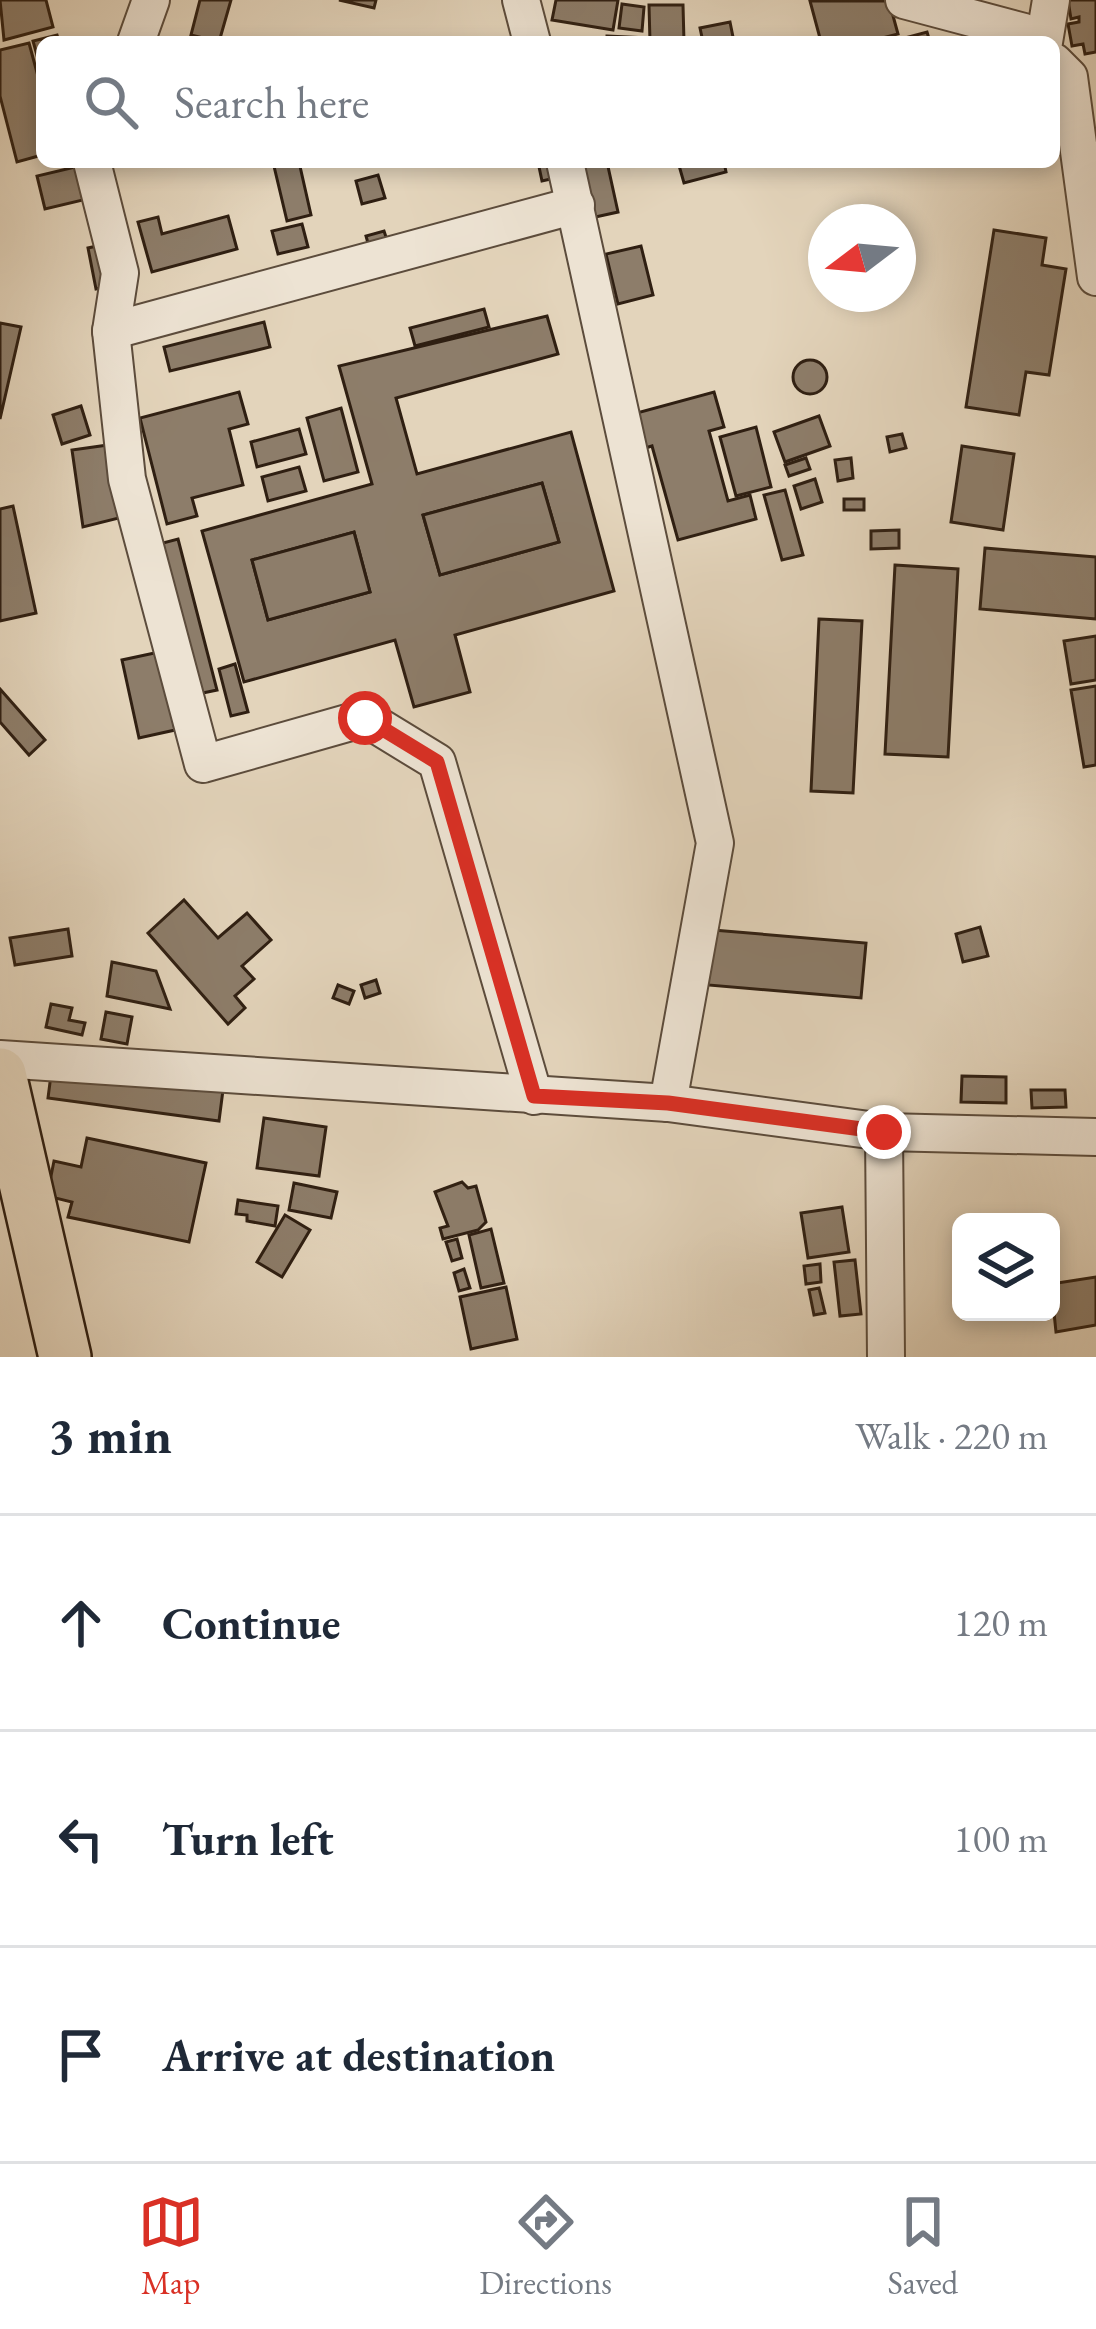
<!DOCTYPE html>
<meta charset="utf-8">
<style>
body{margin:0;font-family:"EB Garamond",serif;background:#f6f6f7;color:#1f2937}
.controls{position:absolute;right:36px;bottom:36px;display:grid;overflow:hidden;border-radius:18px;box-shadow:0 6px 18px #0003}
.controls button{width:108px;height:108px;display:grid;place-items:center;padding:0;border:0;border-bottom:3px solid #e0e1e3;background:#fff;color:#1f2937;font:60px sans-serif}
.compass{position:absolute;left:808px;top:204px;width:108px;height:108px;border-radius:50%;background:#fff;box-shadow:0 6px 18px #0003;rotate:254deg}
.stop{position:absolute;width:36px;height:36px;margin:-27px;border:9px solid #d93025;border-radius:50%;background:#fff}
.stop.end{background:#d93025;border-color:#fff;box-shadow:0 3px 12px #0008}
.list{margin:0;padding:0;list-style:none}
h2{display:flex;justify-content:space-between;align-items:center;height:156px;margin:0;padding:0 48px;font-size:51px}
h2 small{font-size:39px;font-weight:400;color:#747a83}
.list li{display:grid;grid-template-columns:78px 1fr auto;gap:36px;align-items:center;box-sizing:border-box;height:216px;padding:0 48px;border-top:3px solid #e0e1e3}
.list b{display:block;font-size:45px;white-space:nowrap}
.list em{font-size:39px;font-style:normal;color:#747a83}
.icon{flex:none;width:66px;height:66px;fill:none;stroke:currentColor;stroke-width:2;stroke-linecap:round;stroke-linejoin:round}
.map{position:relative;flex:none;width:1096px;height:1357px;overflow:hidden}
.search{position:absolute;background:#fff;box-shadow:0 6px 18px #0003;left:36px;right:36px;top:36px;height:132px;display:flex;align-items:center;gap:30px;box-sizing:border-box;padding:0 42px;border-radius:18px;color:#747a83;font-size:45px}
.sheet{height:804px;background:#fff}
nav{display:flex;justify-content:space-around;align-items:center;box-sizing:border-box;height:168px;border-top:3px solid #e0e1e3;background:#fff;font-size:33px;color:#747a83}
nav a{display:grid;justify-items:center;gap:6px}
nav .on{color:#d93025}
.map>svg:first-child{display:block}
</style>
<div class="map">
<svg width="1096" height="1357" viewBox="0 0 1096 1357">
<rect width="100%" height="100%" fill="#e3d4bb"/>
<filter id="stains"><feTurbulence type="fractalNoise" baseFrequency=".00167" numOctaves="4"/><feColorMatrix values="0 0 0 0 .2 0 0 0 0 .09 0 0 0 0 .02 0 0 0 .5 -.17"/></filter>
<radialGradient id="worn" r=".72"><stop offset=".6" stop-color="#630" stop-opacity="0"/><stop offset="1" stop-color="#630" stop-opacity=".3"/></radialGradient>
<g fill="#8d7d6a" stroke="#2f1f12" stroke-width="3" fill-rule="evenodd">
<path d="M0,0H46L53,27L4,40Z"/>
<path d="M200,0H231L219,42L191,35Z"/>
<path d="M339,0H376L374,8Z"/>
<path d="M556,0H618L613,30L552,20Z"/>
<path d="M1068,0H1096V52L1085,54L1083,44L1072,46L1068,24L1079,22V17L1071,19Z"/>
<path d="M810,1H889L898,34L867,42H821Z"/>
<path d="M622,4L644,7L642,31L619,28Z"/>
<path d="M649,5H683L684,42H650Z"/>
<path d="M730,22L734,42H703L700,28Z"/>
<path d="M927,32L930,42H890Z"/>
<path d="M57,35L59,42H42V73L33,41Z"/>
<path d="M607,36L647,38L646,42H607Z"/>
<path d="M29,43L42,91V155L17,162L0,96V50Z"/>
<path d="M273,162H299L311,215L287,221Z"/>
<path d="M538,162H561L564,176L542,181Z"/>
<path d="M579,162H607L618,212L591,218Z"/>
<path d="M678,162H724L726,172L684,183Z"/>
<path d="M75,167L83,200L45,209L37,176Z"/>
<path d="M378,175L385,198L362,204L356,181Z"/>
<path d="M228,216L237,249L152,272L138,222L158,217L162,234Z"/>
<path d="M302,224L308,247L278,254L272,231Z"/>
<path d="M994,230L1046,238L1042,265L1066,269L1049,375L1026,372L1019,415L966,407Z"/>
<path d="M384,231L390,249L371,254L366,236Z"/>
<path d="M106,244L115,285L96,289L88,248Z"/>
<path d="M641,246L653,295L618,304L606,254Z"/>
<path d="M484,309L489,327L415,346L410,328Z"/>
<path d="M547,316L558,354L396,398L417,474L571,432L614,591L455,635L470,692L414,707L395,640L244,682L202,531L372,484L339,366ZM542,483L559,542L440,575L423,515ZM354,532L370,592L268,620L252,560Z"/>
<path d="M264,322L270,347L170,371L164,347Z"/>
<path d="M0,323L21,327L0,419Z"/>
<circle cx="810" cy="377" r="17"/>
<path d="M239,392L248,424L229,429L243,485L192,498L197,516L167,524L140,418Z"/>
<path d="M714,392L724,427L709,431L728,501L750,495L756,519L678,540L652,446L642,449L633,414Z"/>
<path d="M81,406L90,435L62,444L53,415Z"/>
<path d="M341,408L358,472L324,481L307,418Z"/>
<path d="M819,416L830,446L785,462L774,432Z"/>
<path d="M756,427L771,487L736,496L720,437Z"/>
<path d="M299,429L306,454L257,467L251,442Z"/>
<path d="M902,434L906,448L890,452L887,437Z"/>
<path d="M108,445L123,517L83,527L72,450Z"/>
<path d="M962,446L1014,454L1003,530L951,522Z"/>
<path d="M806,458L810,469L789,476L785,465Z"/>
<path d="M851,458L853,478L838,481L835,460Z"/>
<path d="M299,467L306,491L268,501L262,477Z"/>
<path d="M815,479L822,502L801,509L794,486Z"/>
<path d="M542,483L559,542L440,575L423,515Z"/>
<path d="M785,490L803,555L782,560L764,495Z"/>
<rect x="844" y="499" width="20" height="11"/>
<path d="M13,506L36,613L0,621V509Z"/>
<path d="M899,530V548L871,549V531Z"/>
<path d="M354,532L370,592L268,620L252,560Z"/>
<path d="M178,539L217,690L198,694L159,544Z"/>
<path d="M985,548L1096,557V619L980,609Z"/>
<path d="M895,565L958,569L948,757L885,754Z"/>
<path d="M819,619L862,621L853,793L811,791Z"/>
<path d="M1096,636V680L1071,684L1064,641Z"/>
<path d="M159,652L175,730L139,738L122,660Z"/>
<path d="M235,664L248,712L231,716L219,669Z"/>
<path d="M1096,686V765L1084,767L1071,690Z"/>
<path d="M0,689L45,740L29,755L0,722Z"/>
<path d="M184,900L218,938L247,913L271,940L242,966L254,979L235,996L245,1008L228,1024L148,933Z"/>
<path d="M980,927L988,956L963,962L956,934Z"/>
<path d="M68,929L72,956L15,965L10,938Z"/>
<path d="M713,930L866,943L861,998L708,985Z"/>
<path d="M112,962L156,971L170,1009L107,996Z"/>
<path d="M376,980L380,993L365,998L361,985Z"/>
<path d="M338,985L354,991L349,1004L333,998Z"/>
<path d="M51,1004L72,1008L69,1020L85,1023L82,1035L46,1027Z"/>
<path d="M106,1012L132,1017L127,1044L101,1039Z"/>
<path d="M52,1067L223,1090L219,1121L48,1098Z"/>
<path d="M962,1076L1006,1077V1103L961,1102Z"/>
<path d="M1031,1090H1065L1066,1107L1032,1108Z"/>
<path d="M264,1118L326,1127L319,1176L257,1168Z"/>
<path d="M87,1138L206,1163L189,1242L68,1217L72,1202L47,1196L54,1161L81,1167Z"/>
<path d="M462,1182L468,1188L476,1186L486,1222L478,1230L443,1239L440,1228L448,1226L435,1192Z"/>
<path d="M294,1183L337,1192L331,1218L289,1210Z"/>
<path d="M238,1200L278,1206L275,1226L247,1221V1215L236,1214Z"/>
<path d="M842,1207L849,1252L808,1258L801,1213Z"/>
<path d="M285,1215L310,1230L282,1277L257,1262Z"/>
<path d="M491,1229L504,1283L481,1288L469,1235Z"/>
<path d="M457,1239L462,1258L452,1261L446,1242Z"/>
<path d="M855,1260L861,1314L840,1316L834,1262Z"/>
<path d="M820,1264L821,1282L806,1284L804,1266Z"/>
<path d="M464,1269L470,1288L459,1291L454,1273Z"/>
<path d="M1096,1277V1325L1056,1332L1051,1284Z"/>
<path d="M506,1287L517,1339L471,1349L460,1297Z"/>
<path d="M819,1288L825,1313L814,1315L809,1290Z"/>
</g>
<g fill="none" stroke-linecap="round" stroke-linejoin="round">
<g stroke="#5c4c3c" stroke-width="40">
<g id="minor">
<path d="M521,0L532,42"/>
<path d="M904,0L1024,32L1033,42"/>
<path d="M136,42L151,0"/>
<path d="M1044,42L1051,0"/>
<path d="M1054,62L1069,77L1096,277"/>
<path d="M92,162L120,273L111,331L127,479L203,764L365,718L437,762L534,1096"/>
<path d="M565,162L715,843L668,1103"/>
<path d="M111,331L576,205"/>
<path d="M0,1059L668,1103L884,1132L1096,1137"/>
<path d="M884,1132L886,1357"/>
</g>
</g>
<g stroke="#2f1f12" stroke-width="56">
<path id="highway" d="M0,1074L65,1357"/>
</g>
<use href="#minor" stroke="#ede3d3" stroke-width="36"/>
<use href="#highway" stroke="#e3d4bb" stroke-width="51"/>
</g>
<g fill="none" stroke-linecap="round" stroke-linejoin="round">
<path stroke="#d93025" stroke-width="15" d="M365,718L437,762L534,1096L668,1103L884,1132"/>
</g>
<rect width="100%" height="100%" filter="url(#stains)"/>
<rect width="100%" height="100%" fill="url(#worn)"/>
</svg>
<div class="controls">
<button><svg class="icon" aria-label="layers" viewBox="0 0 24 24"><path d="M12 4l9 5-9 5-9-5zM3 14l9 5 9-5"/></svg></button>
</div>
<svg class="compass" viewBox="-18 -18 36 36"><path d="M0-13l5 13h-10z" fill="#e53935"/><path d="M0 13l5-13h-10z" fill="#747a83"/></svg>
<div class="stop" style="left:365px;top:718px"></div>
<div class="stop end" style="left:884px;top:1132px"></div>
<div class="search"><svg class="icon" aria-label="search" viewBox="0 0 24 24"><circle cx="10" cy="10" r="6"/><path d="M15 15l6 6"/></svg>Search here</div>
</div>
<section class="sheet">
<h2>3 min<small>Walk · 220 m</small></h2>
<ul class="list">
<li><svg class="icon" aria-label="ahead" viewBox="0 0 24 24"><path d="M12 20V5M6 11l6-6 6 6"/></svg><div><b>Continue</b></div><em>120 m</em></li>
<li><svg class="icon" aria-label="left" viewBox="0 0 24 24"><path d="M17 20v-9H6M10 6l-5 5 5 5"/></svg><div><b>Turn left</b></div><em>100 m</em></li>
<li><svg class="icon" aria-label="arrive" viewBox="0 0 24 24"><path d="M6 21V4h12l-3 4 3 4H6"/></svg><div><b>Arrive at destination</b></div></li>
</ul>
</section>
<nav>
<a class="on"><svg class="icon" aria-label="map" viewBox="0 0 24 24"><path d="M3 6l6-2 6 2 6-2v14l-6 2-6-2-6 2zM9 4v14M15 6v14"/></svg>Map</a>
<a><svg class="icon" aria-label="directions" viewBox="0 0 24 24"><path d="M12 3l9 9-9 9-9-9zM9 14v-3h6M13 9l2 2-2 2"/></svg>Directions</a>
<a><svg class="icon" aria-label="saved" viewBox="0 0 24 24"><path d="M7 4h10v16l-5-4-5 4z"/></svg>Saved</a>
</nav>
